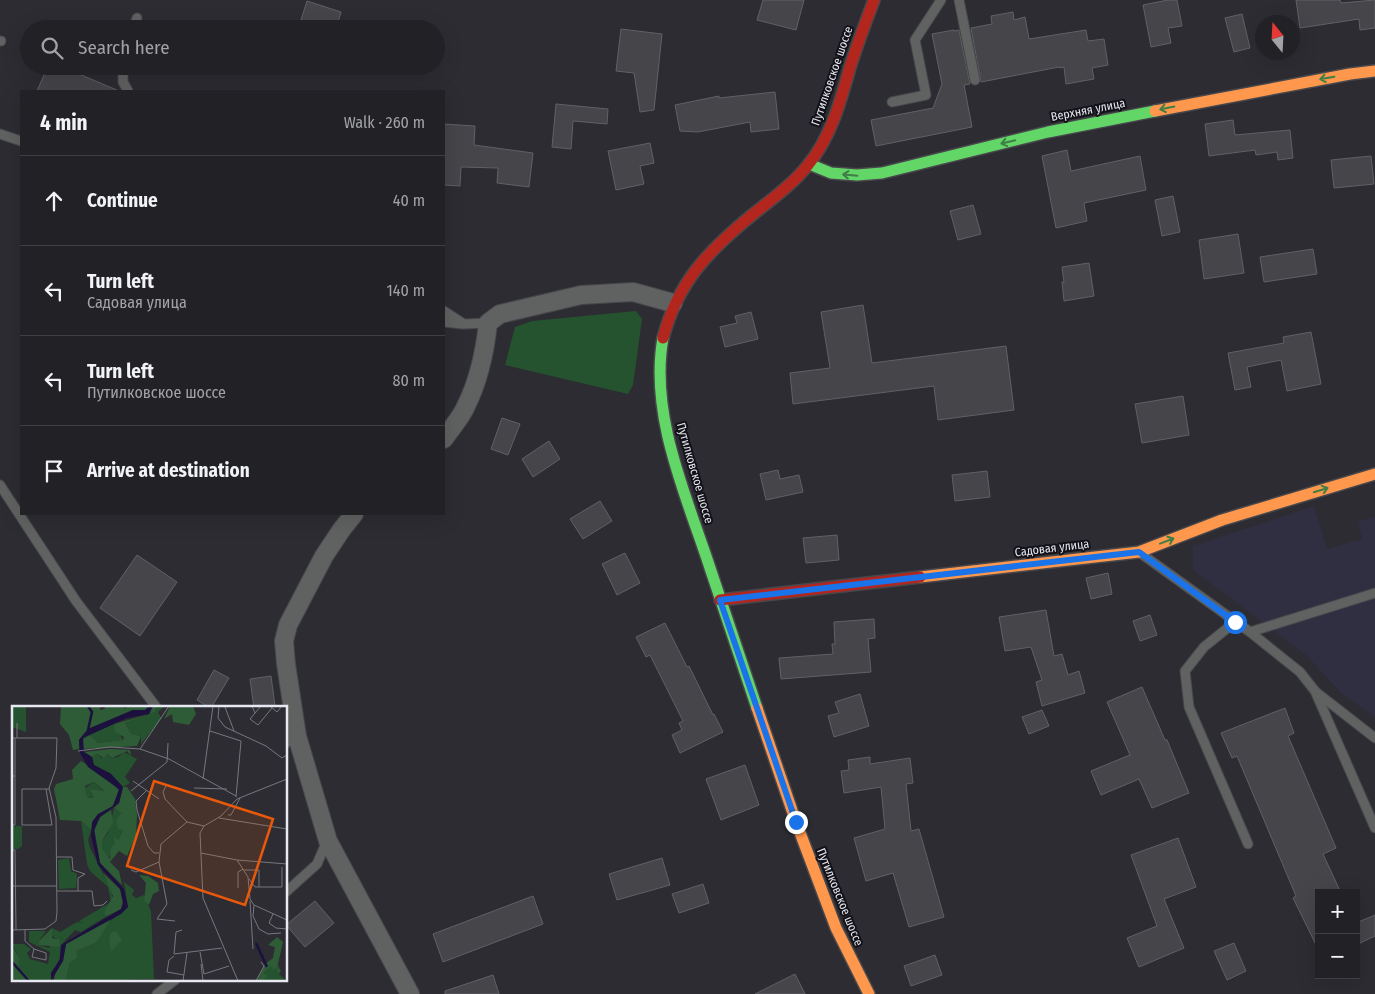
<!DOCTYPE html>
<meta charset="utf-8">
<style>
body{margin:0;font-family:"Fira Sans Condensed",sans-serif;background:#2d2e32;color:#f1f3f6}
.controls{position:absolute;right:15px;bottom:15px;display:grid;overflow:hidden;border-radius:0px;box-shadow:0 5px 20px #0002}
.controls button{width:45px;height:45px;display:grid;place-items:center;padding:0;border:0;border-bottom:1px solid #3e3e43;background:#212126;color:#f1f3f6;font:25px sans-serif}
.compass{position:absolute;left:1255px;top:15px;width:45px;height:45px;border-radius:50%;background:#212126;box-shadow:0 5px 20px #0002;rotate:342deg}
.stop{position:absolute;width:15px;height:15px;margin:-11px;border:4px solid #1a73e8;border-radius:50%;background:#fff}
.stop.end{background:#1a73e8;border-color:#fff;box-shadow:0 1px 5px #0008}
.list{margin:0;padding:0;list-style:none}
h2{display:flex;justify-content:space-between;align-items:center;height:65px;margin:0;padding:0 20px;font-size:21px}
h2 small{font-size:16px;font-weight:400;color:#a2a3a7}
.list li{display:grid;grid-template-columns:32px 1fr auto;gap:15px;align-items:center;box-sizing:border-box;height:90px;padding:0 20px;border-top:1px solid #3e3e43}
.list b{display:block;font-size:19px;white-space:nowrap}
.list p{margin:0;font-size:16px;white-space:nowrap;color:#a2a3a7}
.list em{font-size:16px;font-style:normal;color:#a2a3a7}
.icon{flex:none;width:28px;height:28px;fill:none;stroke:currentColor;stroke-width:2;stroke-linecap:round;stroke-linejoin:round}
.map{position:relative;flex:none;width:1375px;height:994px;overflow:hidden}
.search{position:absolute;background:#212126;box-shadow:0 5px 20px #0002;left:20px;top:20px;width:425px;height:55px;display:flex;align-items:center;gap:12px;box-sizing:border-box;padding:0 18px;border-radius:28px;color:#a2a3a7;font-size:19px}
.panel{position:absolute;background:#212126;box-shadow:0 5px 20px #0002;left:20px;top:90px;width:425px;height:425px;border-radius:0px}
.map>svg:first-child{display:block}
</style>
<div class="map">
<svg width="1375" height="994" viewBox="0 0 1375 994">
<rect width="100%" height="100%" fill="#2c2c32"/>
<path fill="#302f42" d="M1314,506L1327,549L1362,539L1358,521L1375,517V717L1342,694L1307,656L1193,570V546Z"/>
<path fill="#25532f" d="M636,311L642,319L633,385L628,394L505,365L515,327L532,321Z"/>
<g fill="#45454a" stroke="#606066">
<path d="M763,0H804L796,30L757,20Z"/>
<path d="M1168,0H1177L1182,26L1168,28L1171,43L1151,47L1143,5Z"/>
<path d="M1296,0H1340L1341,3L1375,0V28L1360,30L1359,19L1300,28Z"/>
<path d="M307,1L341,12L336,29H303L304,24L300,23Z"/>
<path d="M1013,12L1014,20L1025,17L1029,39L1086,30L1088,41L1104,39L1108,65L1092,68L1094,79L1066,84L1064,67L1060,68L1059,67L981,82L971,28L992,24L991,16Z"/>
<path d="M1242,14L1250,48L1234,52L1225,18Z"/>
<path d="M621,29L662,34L654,110L640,112L634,73L616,71Z"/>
<path d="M954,30V31L959,30L970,84L964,85L972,127L876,146L871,120L933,108L942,84L932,34Z"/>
<path d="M48,66H60L119,91H37Z"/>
<path d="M775,92L779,129L751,132L750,122L698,132L680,131L675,105L719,96V98Z"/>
<path d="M556,104L608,109L607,124L573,121L571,149L552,147Z"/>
<path d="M1233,120L1235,135L1290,130L1293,158L1278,160L1277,152L1256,155L1255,150L1209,156L1205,124Z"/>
<path d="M444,124L475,126L474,145L533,153L529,187L497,183L498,168L461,167L460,186L444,185Z"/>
<path d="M650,143L654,163L640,166L644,184L616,190L608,151Z"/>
<path d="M1067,150L1071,171L1140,156L1146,190L1084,203L1087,221L1056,228L1042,156Z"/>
<path d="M1371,156L1374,184L1334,188L1331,160Z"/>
<path d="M1173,196L1180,232L1162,236L1155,200Z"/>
<path d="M973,205L981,234L958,240L950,211Z"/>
<path d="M1238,234L1244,273L1204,279L1199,240Z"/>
<path d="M1313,249L1317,274L1264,282L1260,257Z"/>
<path d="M1089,263L1094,296L1064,301L1062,282H1064L1062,267Z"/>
<path d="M863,305L872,363L1006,346L1014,410L938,420L934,386L793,404L790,373L830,368L821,312Z"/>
<path d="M751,312L758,339L725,347L720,327L737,323L735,316Z"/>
<path d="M1311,332L1321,384L1287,391L1281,360L1247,367L1251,387L1235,390L1228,353L1284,343L1283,337Z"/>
<path d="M1183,396L1189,435L1142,443L1135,404Z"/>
<path d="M502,418L520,424L508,455L491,449Z"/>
<path d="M549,441L560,459L533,477L522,459Z"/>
<path d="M778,470L780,479L799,475L803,492L766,500L760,474Z"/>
<path d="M987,471L990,497L955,501L952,475Z"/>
<path d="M600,501L612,521L583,539L570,519Z"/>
<path d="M837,535L839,560L806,563L803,538Z"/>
<path d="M625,553L640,583L617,595L602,564Z"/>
<path d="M137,555L177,582L140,636L100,608Z"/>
<path d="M1108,573L1112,594L1091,599L1086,578Z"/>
<path d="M1046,610L1054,656L1062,654L1068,675L1079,671L1085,693L1042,706L1036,682L1042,680L1031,647L1005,651L999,617Z"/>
<path d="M1150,615L1157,635L1140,641L1133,621Z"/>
<path d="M874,619L875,638L868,639L871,672L781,679L779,658L833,654L832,644H835L834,622Z"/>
<path d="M665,623L687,667L689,666L713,715L714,714L723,732L680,753L672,735L682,730L679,723L683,721L650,655L646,657L636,637Z"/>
<path d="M214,670L229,678L211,708H210L197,700Z"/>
<path d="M271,676L275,706L254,708L250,679Z"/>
<path d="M1142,687L1165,740H1167L1189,793L1152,808L1139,779L1101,795L1091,771L1130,755L1107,702Z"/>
<path d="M860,694L869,726L834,737L828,716L839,713L835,702Z"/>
<path d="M1285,708L1294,733L1288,736L1336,848L1323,854L1341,893H1319V951L1293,898L1296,896L1237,756L1232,758L1221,733Z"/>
<path d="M1042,710L1049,726L1029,734L1022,717Z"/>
<path d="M870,757V764L910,758L913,783L906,784L911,831L919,829L944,917L909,927L893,873L866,881L854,838L885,829L881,787L844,793L841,771L849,770L848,760Z"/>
<path d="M745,765L759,805L721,820L706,779Z"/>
<path d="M1178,838L1196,887L1164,899L1184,948L1139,967L1127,938L1157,926L1131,855Z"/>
<path d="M662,858L670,885L617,900L609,874Z"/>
<path d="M703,884L709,903L679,913L672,894Z"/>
<path d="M533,896L543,924L443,962L433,934Z"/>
<path d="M315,901L334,923L305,947L286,925Z"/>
<path d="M1375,915V936L1356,945V923Z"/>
<path d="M1234,943L1246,971L1227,980L1214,951Z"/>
<path d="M935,955L942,975L911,986L904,966Z"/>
<path d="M795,974L805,994H755Z"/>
<path d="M493,975L499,994H445V991Z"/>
</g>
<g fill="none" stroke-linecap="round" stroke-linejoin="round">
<g stroke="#47474c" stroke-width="11">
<g id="lane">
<path d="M959,0L975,80"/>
<path d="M133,29L137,18"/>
<path d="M0,41H1"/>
<path d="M123,66V82L128,91"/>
<path d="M892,102L926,95L915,40L941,0"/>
<path d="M0,134L21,141"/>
<path d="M444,311L464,324L488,323"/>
<path d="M444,322L462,324"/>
<path d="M0,485L76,601L157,708"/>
<path d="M1143,555L1250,632L1300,672L1315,691L1375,828"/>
<path d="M1235,622L1204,647L1185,671L1189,707L1248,844"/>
<path d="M1250,632L1375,593"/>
<path d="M1316,692L1375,738"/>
<path d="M286,743L297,736"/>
<path d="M286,892L317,864L327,841"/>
<path d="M157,994L175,980"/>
</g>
</g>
<g stroke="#47474c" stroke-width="20">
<g id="street">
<path d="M444,439C451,428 461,418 466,406C479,380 485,351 488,323L500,314L581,295L633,292L673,303"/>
<path d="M354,514L342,529L324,556L288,625L284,641L286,664L297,736L328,841L410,994"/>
</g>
</g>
<g stroke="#47474c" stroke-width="14">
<g id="fast">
<path d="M809,164L831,173L857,175L882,173L1048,132L1155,111"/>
<path d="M663,338C650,410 682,486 705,553C722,605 740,656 757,708"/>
</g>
</g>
<g stroke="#47474c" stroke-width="14">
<g id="slow">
<path d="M1155,111L1350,74L1375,71"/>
<path d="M920,577L1139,552L1222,520L1375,474"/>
<path d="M757,708L796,822L836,928L869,994"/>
</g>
</g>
<g stroke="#47474c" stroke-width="14">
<g id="jam">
<path d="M663,338C678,282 708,251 752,215C772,199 793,184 808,165C832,136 841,99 851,64C858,43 866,21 874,0"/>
<path d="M720,600L920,577"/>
</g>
</g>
<use href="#lane" stroke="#606261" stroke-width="9"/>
<use href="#street" stroke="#606261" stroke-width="18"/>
<use href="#fast" stroke="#63d668" stroke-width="11"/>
<use href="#slow" stroke="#ff974d" stroke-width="11"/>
<use href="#jam" stroke="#b3261e" stroke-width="11"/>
</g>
<defs><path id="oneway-shaft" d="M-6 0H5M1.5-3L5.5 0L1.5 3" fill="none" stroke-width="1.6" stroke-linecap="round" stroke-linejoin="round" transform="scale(1.25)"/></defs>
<g stroke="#3f7e44">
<use href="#oneway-shaft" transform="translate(1327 78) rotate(170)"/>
<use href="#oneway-shaft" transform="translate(1167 108) rotate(169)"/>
<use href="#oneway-shaft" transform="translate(1008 142) rotate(166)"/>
<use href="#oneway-shaft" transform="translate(850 175) rotate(-175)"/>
<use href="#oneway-shaft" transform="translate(1321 490) rotate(-17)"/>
<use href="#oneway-shaft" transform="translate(1167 541) rotate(-21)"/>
</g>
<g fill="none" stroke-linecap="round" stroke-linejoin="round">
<path stroke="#1a73e8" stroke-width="6" d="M796,822L720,600L1139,552L1235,622"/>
</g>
<g text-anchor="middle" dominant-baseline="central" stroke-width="4" stroke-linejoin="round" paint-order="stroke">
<g font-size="12" fill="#e8e8f2" stroke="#121218">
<text transform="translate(832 76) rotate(-71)">Путилковское шоссе</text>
<text transform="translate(1088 110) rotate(-11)">Верхняя улица</text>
<text transform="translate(695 473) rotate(74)">Путилковское шоссе</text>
<text transform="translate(1052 548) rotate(-7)">Садовая улица</text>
<text transform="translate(840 897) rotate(68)">Путилковское шоссе</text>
</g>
</g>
<g transform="translate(12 706)">
<rect width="275" height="275" fill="#2c2c32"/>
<path d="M0,0H14V26L0,21ZM145,0H153L146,6L149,12L156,0L149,13L129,38V30L120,28L113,17L143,6ZM102,18L111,34L86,37L78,29L70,34L74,29ZM112,46L125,53L113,71L118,77L111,81L98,67L82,59L80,51L85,48L90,52L95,48L99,52L106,51ZM82,76L92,86L77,83L82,93L73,89V82ZM102,102L109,107L104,114L111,124L96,153L89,143L90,135L96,127ZM69,115L79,124L76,134L78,142L99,184L101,196L95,210L69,226L63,224L49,239L47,257L39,267V275H21L7,261V251L0,238H12L19,243L15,247L18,253L36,258L38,246L17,236V225H34L26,236L27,239L37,242L44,233L39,229L40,222L48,226L65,216L70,217L67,215L99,196L96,181L78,165L75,158ZM0,120H10V140L6,143H0ZM57,152L59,165L65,168L64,182L47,183L46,154ZM112,176L122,184L120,189L124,192L132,189L139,205L142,273L54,275L58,256L64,245L84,237L93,219L116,201ZM259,259H266L269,265L267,268L275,275H246Z" fill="#25532f"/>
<path d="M49,0H88V4L93,3L92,0H111L113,3L114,0H137L134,4H121L76,23L67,34V43L61,44L57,29L48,18ZM141,0H145L143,6L113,17L120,28L129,30L125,40L71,43L70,34L78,29L86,37L111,34L112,31L103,26L102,18L137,8ZM158,0H181L184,8L177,19L161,16L160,8L152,13ZM99,43L118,44L119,50L115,45L100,52L95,48L92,52L85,48L80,51L72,46ZM69,55L92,70L108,85L100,101L84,111L79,124L69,115L48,114L42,83L44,78L61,73L60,64ZM82,76L92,85L77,83L82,92H78L74,89L73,80ZM111,81H115L123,93L125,109L124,130L115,150L107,145L98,156L107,165L110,179L88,157L82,121L88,111L99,104L101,117L90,135V143L98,153L99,142L103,138L102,131L106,134L111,124L106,123L104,114L109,107L102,102L107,97ZM91,167L108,183L112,192L109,203L95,210L92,207L101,190ZM127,169L136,170L146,177L147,185L141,188L137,199L132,194L134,177ZM101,210L84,237L64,245L65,252L58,256L54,275H42L44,262L51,255L54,238ZM40,222V232L48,234L47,241L27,239L26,236ZM104,225L110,234L99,245L97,232L100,226ZM265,231L271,236L265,262L269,265L267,267L264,262L261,264L259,260L252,267L255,270L251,275H245L253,258L261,252L263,241L256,239ZM0,240L7,251V261L21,275H0Z" fill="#2e5c36" fill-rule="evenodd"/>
<path d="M137,0H141L137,8L115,12L71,32L72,46L80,51L82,59L99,68L111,81L107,97L88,111L82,125L88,157L112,183L116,201L109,208L54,238L51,255L39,275V267L48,253L49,239L109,203L111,197L108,183L86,159L79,130L80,116L86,108L101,100L107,83L76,61L68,47L67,34L76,23L121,4H133Z" fill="#1b103e"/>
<path fill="none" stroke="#1b103e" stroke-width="2.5" d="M76,24L80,6L76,0M244,237L255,261M0,256L17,275"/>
<path fill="none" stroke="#77777f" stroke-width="1" d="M207,0L206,12L213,21L254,40L270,52L275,49M240,0L243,7L249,0M258,0L265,6L270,0M213,1L222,25M243,7L238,13L246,19L260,2M5,17V32M198,25L229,35L224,91M0,32H45L44,62L37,82L44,111L45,206L44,215L33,223L0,224M128,43L157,0M66,45L98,41L128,43L157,53L224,90M0,70H3V32M191,73L201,0M121,75L147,93M154,80L151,86L153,93L175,116M182,82L215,83M34,83L40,119H10V83H37M135,84L124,95L125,104L136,140L142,147H147M119,85L155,56L156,37M216,109H219L228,92M207,112L275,123M0,119H3V70M0,144H3L4,224M189,147L225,154L275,158M45,151H60L61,164L73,168L66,172V185H45M225,154L236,171L238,193L242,199L275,214M119,164L124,166L147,156M232,164H247V181M237,173L243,181H270V161M0,180H45M226,182V166L231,163M66,185H80L82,200L91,199L95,195M238,195L241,243M242,199L241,210L247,223L256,228L269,227M261,208L257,217L264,222L275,223M163,215L145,213L155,198L147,156L149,138L175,116L192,120M13,224V235L22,243L34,247V254L20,251L22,243M170,224L164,226L162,248L210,242M188,246L192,268L217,260M162,250L157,254L155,266L172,269M189,258L191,275M171,275L175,247M226,275L191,192L188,127L192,120L209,110L225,93L275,73M244,275L252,260L249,256"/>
<path fill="#e8590c" fill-opacity="0.15" stroke="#e8590c" stroke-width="2.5" d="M142,75L261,113L233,199L115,160Z"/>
<rect width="275" height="275" fill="none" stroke="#e8e8f2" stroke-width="2.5"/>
</g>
</svg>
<div class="controls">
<button>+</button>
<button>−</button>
</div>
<svg class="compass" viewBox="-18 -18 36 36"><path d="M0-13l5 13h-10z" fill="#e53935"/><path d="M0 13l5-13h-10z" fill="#a2a3a7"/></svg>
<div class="stop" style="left:1235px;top:622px"></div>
<div class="stop end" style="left:796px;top:822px"></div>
<div class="search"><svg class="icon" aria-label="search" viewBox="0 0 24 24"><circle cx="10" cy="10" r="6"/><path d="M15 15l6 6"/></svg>Search here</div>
<section class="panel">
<h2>4 min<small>Walk · 260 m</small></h2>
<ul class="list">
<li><svg class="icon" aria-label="ahead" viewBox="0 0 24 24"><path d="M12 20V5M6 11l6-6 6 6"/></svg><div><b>Continue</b></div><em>40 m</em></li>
<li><svg class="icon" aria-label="left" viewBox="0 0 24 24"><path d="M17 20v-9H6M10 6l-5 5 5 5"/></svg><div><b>Turn left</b><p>Садовая улица</p></div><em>140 m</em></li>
<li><svg class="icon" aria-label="left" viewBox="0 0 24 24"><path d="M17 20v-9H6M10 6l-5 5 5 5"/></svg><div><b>Turn left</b><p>Путилковское шоссе</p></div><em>80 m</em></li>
<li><svg class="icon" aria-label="arrive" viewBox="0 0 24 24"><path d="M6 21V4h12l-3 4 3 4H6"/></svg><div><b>Arrive at destination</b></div></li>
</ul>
</section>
</div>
